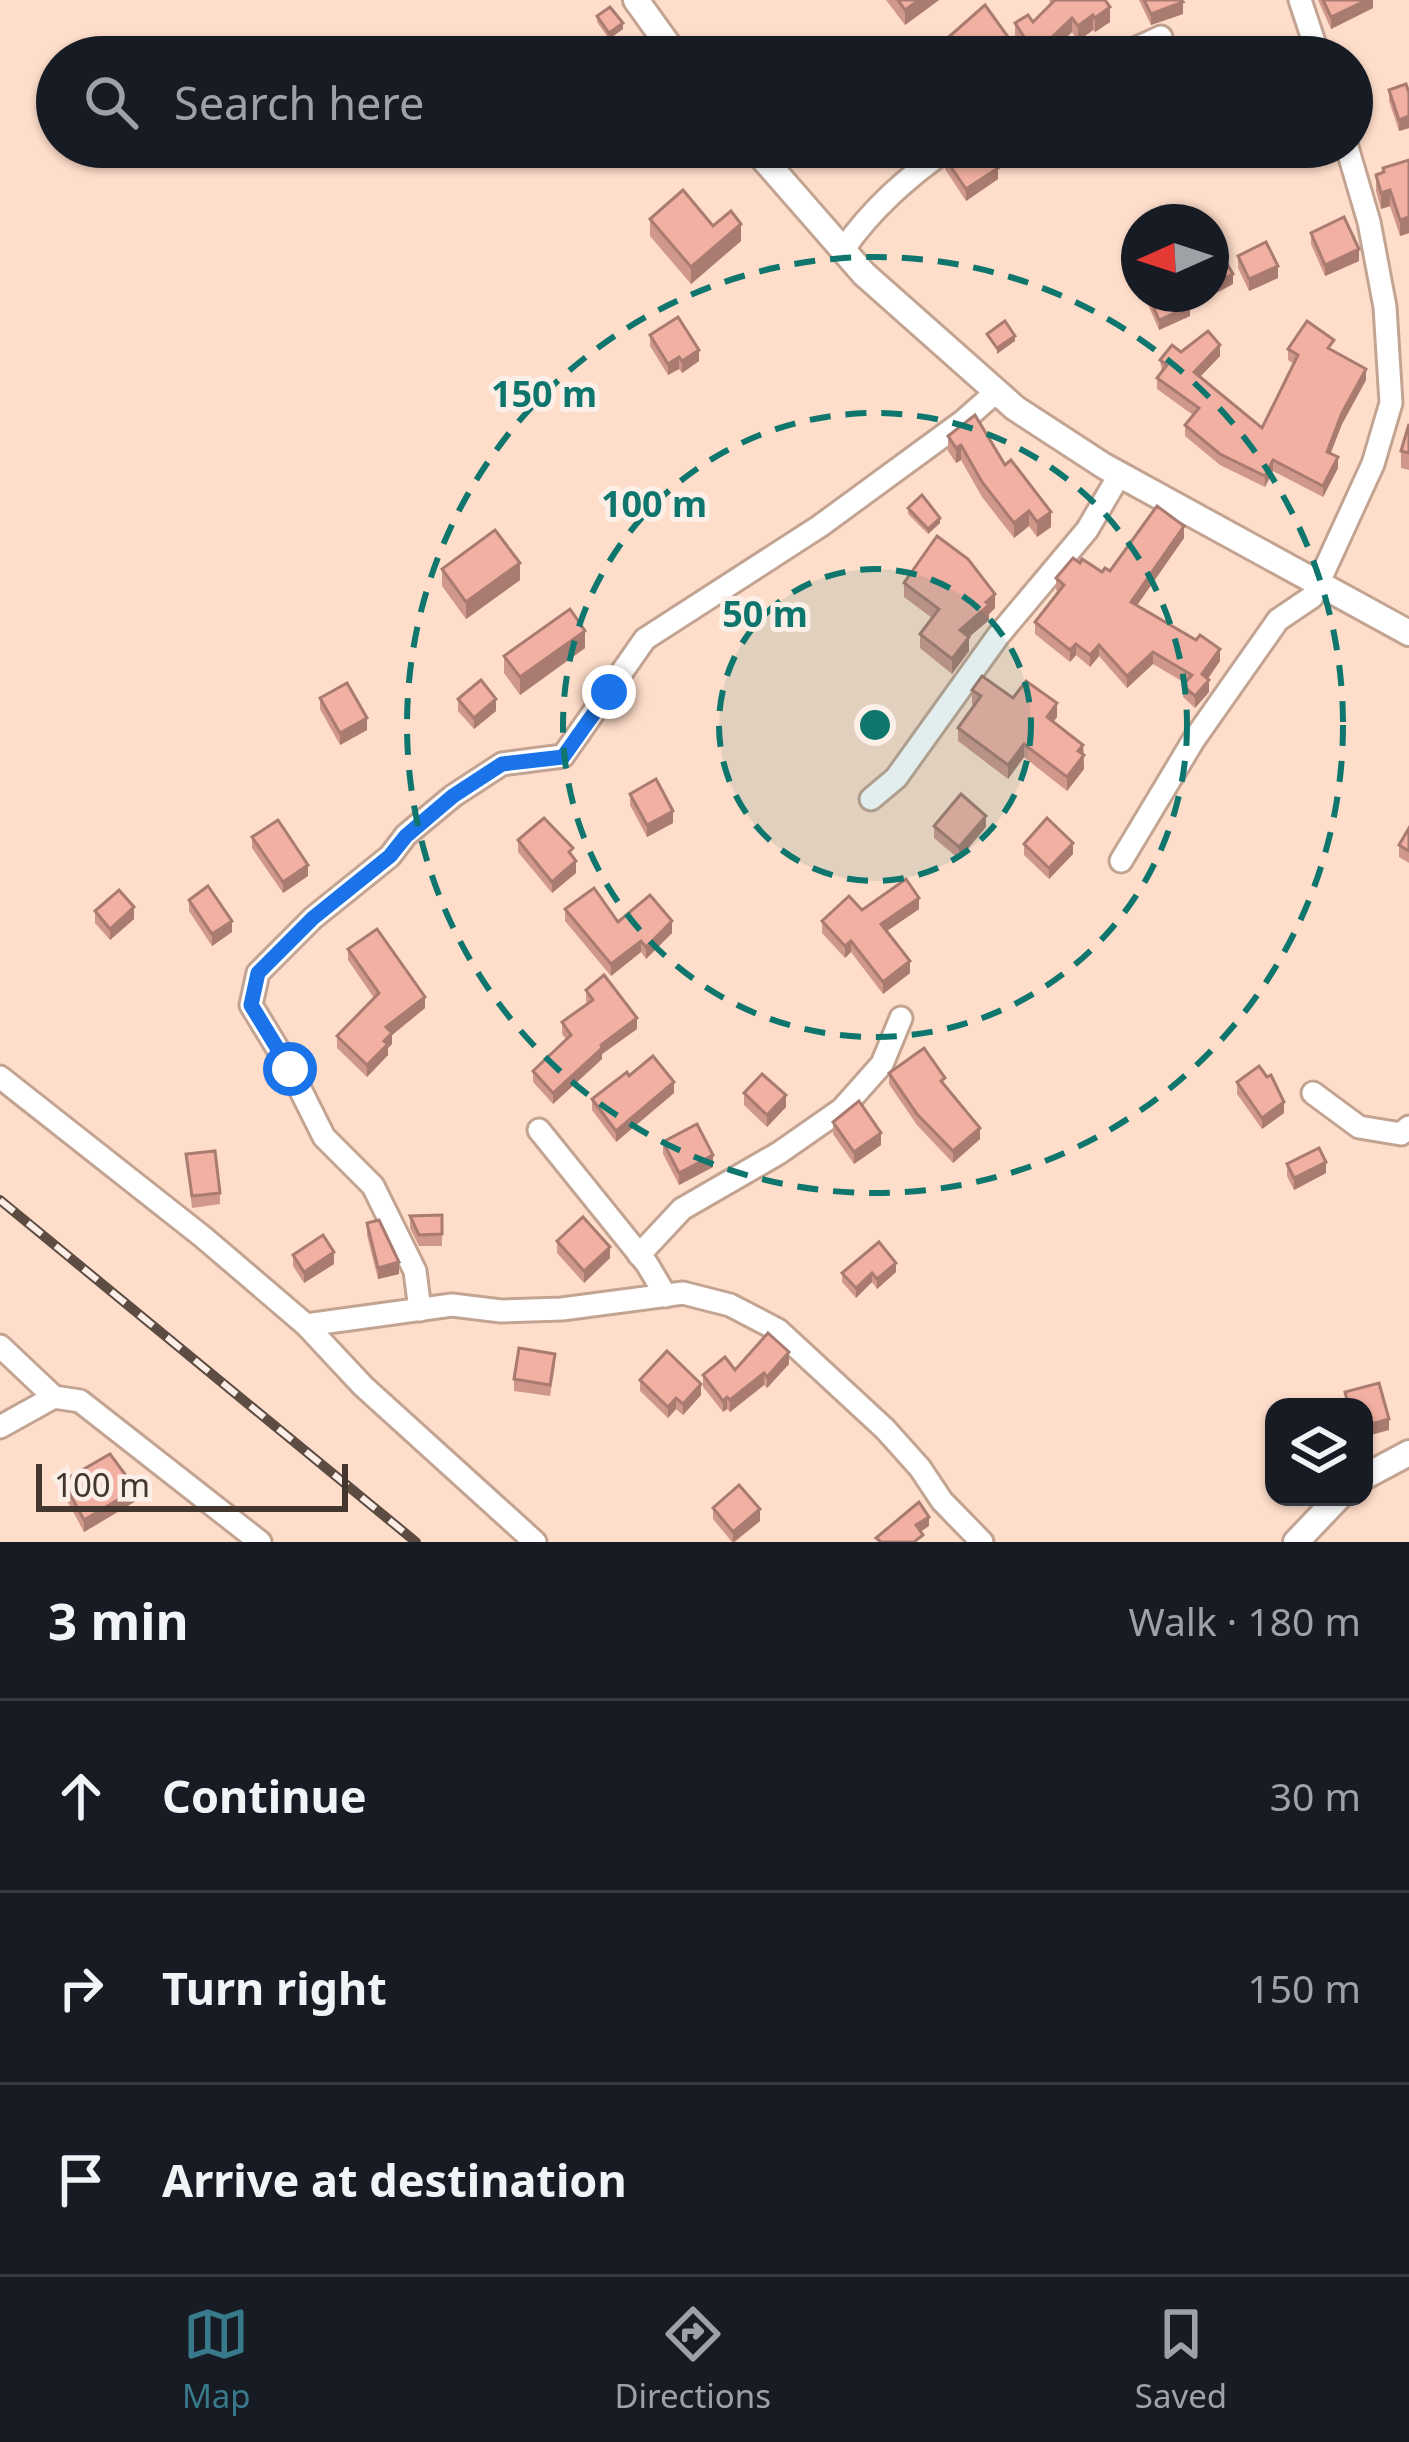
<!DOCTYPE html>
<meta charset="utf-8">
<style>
body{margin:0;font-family:"Noto Sans",sans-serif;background:#20242c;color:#f1f3f6}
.controls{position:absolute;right:36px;bottom:36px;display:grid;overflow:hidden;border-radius:24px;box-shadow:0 3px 9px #0004}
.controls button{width:108px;height:108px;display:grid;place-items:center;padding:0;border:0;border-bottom:3px solid #363941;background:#171b24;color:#f1f3f6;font:60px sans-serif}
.compass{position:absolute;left:1121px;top:204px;width:108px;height:108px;border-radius:50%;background:#171b24;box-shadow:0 3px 9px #0004;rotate:267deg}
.scale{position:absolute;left:36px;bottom:30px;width:312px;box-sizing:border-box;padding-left:12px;border:6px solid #43362e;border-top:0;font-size:33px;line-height:42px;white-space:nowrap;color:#43362e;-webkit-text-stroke:9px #fcefe7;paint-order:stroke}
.stop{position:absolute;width:36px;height:36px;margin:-27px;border:9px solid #1a73e8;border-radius:50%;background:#fff}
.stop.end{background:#1a73e8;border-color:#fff;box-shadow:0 3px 12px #0008}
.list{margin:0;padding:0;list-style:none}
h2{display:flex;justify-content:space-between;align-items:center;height:156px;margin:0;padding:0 48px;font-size:51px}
h2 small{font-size:39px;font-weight:400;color:#9ea1a6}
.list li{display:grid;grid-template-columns:78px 1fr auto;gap:36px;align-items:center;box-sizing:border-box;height:192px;padding:0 48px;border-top:3px solid #363941}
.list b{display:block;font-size:45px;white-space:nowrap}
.list em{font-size:39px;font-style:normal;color:#9ea1a6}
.icon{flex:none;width:66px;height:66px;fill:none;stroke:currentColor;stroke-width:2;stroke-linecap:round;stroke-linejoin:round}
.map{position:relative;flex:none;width:1409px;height:1542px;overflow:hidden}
.search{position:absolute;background:#171b24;box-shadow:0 3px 9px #0004;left:36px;right:36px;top:36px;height:132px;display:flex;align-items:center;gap:30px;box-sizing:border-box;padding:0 42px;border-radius:66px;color:#9ea1a6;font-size:45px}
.sheet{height:732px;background:#171b24}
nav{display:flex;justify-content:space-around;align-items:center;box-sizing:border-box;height:168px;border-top:3px solid #363941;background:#171b24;font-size:33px;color:#9ea1a6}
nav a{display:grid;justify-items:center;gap:6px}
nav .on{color:#38798b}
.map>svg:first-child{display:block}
</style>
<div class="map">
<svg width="1409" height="1542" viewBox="0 0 1409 1542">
<rect width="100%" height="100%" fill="#feddca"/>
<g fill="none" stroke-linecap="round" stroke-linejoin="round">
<g stroke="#c3a492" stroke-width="27">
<g id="minor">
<path d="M1300,0L1319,57"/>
<path d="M1117,57L1161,37"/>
<path d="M843,250C872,208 908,177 950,147"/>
<path d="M871,799L896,778L998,636L1087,530L1120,474"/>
<path d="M1121,861L1193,741L1278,620L1312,597L1373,464L1391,403L1385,307L1369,222L1347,147"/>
<path d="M0,1077L203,1237L306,1325L363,1386L535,1542"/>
<path d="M1313,1093L1359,1127L1401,1134L1409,1127"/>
<path d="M539,1130L647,1264L666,1296"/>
<path d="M639,1255L682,1209L779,1153L842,1109L882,1064L901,1018"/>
<path d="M420,1310L415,1271L373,1186L324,1137L290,1069L251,1005L258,973L313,918L390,856L406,835L453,796L502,764L563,756L645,639L820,526L962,422L996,392"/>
<path d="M306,1325L452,1305L501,1311L562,1309L683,1293L730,1305L778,1330L885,1429L920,1468L942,1501L982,1542"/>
<path d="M0,1346L54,1397"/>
<path d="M0,1427L54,1397L80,1401L260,1542"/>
</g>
</g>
<g stroke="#c3a492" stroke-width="30">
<g id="tertiary">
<path d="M636,0L677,57"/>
<path d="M753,147L864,274L1015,408L1104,466L1409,633"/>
<path d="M1364,1477L1409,1453"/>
<path d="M1296,1542L1339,1497"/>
</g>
</g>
<use href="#minor" stroke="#fff" stroke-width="21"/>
<use href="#tertiary" stroke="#fff" stroke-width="24"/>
<g stroke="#5c4c42" stroke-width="10">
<path id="rail" d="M0,1200L416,1542"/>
</g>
<use href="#rail" stroke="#fcefe7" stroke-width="6" stroke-dasharray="18" stroke-linecap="butt"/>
</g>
<g fill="#d0978b">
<path d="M886,0H939L905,25Z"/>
<path d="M1049,0H1105L1110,22L1095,32L1093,30L1078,41L1072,32L1052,51L1056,57H1028L1015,37V23L1033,22L1051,4Z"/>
<path d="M1139,0H1181L1183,14L1151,25Z"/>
<path d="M1318,0H1373V8L1331,29Z"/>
<path d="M597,16L623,29L609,39L597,22Z"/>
<path d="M1389,90L1409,93V128L1399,131L1389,101Z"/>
<path d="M945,158L998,179L966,201L945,169Z"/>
<path d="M1409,160V233L1400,236L1390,206L1381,209L1376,191V175L1383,173V168Z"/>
<path d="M650,219L713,226L741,241L691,284L650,236Z"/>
<path d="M1311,233L1359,261L1325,276L1311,244Z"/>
<path d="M1238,256L1278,278L1249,291L1238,268Z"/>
<path d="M1233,284L1190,307V316L1159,330L1147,302V294Z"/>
<path d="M650,335L699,361L682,373L679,369L668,375L650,346Z"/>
<path d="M1288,349L1334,351L1366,380L1342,424L1330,453L1338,468L1323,497L1273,471L1265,487L1220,465L1185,436V425L1193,415L1157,389V378L1162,372L1160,360L1181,352L1220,356L1200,377L1262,428L1294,364L1288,360Z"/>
<path d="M1409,424V470L1401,468V451Z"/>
<path d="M948,436L1005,465L1051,527L1037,537L1029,526L1014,538L982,497L961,460L956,463L948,451Z"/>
<path d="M908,508L940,523L928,534L908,514Z"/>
<path d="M1184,538L1137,605L1220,661L1208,679L1209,692L1195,708L1183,697V685L1185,683L1153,664L1127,688L1099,656L1090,667L1076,655L1070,662L1035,634V622L1059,592L1056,590V578L1080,563L1102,572L1110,571Z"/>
<path d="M442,569L520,580L466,619L442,586Z"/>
<path d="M904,583L995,608L989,614V620L969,637V651L952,674L920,648V634L932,618L904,597Z"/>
<path d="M585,648L520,695L504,673V656Z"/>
<path d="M972,690L1013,698L1057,717L1053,722L1083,745L1084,769L1067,791L1024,757L1008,779L958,741V728L974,705L972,704Z"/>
<path d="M320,698L367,730L340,745L320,709Z"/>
<path d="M458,699L496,711L474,729L458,711Z"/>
<path d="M630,794L673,823L647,837L630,805Z"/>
<path d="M934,826L986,827L959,859L934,838Z"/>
<path d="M1409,828V863L1399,857V845Z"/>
<path d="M252,837L308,876L283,893L252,848Z"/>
<path d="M518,840L573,857L576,873L552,893L518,852Z"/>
<path d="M1024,844L1073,854L1049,879L1024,855Z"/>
<path d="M189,900L232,932L212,946L189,911Z"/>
<path d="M565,909L618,922L672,933L646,959L641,952L611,976L565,921Z"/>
<path d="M919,909L887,931L910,973L883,994L851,952L845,958L822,933V921L862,910Z"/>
<path d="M95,911L134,919L110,940L95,923Z"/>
<path d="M348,949L425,1008L392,1035V1044L388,1048V1055L367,1077L337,1048V1036L374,998L348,960Z"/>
<path d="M586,990L637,1029L602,1054V1059L553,1104L533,1082V1071L566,1039L562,1034V1022L588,1004L586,1001Z"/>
<path d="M889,1073L945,1086L980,1139L953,1163L917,1125L889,1084Z"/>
<path d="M629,1076L674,1093L616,1142L592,1110V1099Z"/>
<path d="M1237,1082L1284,1113L1262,1129L1237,1094Z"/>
<path d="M744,1093L786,1107L767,1127L744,1105Z"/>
<path d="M833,1122L881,1145L854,1164L833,1134Z"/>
<path d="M663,1142L713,1167L679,1185L663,1154Z"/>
<path d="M186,1154L220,1193V1204L192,1208Z"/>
<path d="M1287,1164L1326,1173L1294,1190L1287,1176Z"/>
<path d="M442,1215V1246H419L410,1228V1216Z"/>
<path d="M367,1223L399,1274L378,1279L367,1235Z"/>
<path d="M557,1241L610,1258L584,1283L557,1253Z"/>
<path d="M293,1255L334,1264L304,1283L293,1266Z"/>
<path d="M896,1272L877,1289L872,1282L856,1298L842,1282V1273Z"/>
<path d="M789,1364L767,1388L764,1385L730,1412L727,1409L723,1412L703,1387V1375Z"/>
<path d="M555,1365L550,1396L514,1391V1379Z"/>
<path d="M640,1380L701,1395L683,1415L676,1409L668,1418L640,1391Z"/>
<path d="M63,1481L136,1501L84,1532L63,1493Z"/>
<path d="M713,1508L760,1521L735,1542H732L713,1519Z"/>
</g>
<g fill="#a97b71">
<path d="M919,0H939L905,25V10Z"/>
<path d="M1367,0H1373V8L1331,29V17Z"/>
<path d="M1183,2V14L1151,25V14Z"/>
<path d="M1110,7V22L1095,32V18Z"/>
<path d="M1093,15V30L1078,41V26Z"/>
<path d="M1072,18V32L1046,57V43Z"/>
<path d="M623,23V29L609,39V33Z"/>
<path d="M1011,41V52L1003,57H985Z"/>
<path d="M1409,116V128L1399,131V120Z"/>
<path d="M998,168V179L966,201V189Z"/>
<path d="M1390,190V206L1381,209V193Z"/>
<path d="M1409,217V233L1400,236V220Z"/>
<path d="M741,224V241L691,284V267Z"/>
<path d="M1359,249V261L1325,276V265Z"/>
<path d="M1278,266V278L1249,291V279Z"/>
<path d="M1233,274V284L1190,307V316L1159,330V320L1187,298L1194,294H1211V285Z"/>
<path d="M1015,336V341L997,354V348Z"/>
<path d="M1220,345V356L1194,383V372Z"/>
<path d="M699,350V361L682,373V361Z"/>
<path d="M679,357V369L668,375V364Z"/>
<path d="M1366,369V380L1342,424L1327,463V452L1342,413Z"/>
<path d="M961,445V460L956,463V448Z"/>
<path d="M1338,457V468L1323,497V486Z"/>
<path d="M1273,460V471L1265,487V476Z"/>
<path d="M1029,511V526L1014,538V523Z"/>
<path d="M1051,512V527L1037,537V522Z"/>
<path d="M940,518V523L928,534V529Z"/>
<path d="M1184,526V538L1131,614V602Z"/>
<path d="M520,563V580L466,619V602Z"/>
<path d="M995,594V608L989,614V620L969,637V651L952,674V659L960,630Z"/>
<path d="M585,631V648L520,695V677Z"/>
<path d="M1076,644V655L1070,662V650Z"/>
<path d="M1099,645V656L1090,667V655Z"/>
<path d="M1220,649V661L1202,686V674Z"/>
<path d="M1153,652V664L1127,688V676Z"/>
<path d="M1209,680V692L1195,708V696Z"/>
<path d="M496,699V711L474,729V718Z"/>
<path d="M1057,703V717L1047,731V717Z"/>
<path d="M367,718V730L340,745V733Z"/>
<path d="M1024,744V757L1008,779V765Z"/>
<path d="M1083,745L1084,769L1067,791V777L1078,751Z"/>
<path d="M673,811V823L647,837V825Z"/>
<path d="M986,816V827L959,859V847Z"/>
<path d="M1073,843V854L1049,879V868Z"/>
<path d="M576,861V873L552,893V882Z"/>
<path d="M308,865V876L283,893V882Z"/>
<path d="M919,898V909L881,935V924Z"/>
<path d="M134,907V919L110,940V929Z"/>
<path d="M232,921V932L212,946V934Z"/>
<path d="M672,921V933L646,959V947Z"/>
<path d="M641,941V952L611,976V964Z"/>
<path d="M851,941V952L845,958V946Z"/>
<path d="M910,961V973L883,994V982Z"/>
<path d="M425,997V1008L392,1035V1044L388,1048V1055L367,1077V1065L386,1027Z"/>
<path d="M637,1018V1029L602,1054V1059L553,1104V1093L601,1045Z"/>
<path d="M674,1082V1093L616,1142V1131Z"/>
<path d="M786,1095V1107L767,1127V1115Z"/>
<path d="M1284,1102V1113L1262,1129V1118Z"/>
<path d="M980,1128V1139L953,1163V1151Z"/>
<path d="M881,1133V1145L854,1164V1152Z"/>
<path d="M713,1155V1167L679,1185V1173Z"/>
<path d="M1326,1162V1173L1294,1190V1178Z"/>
<path d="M610,1247V1258L584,1283V1271Z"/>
<path d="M334,1252V1264L304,1283V1272Z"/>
<path d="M399,1262V1274L378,1279V1268Z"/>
<path d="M896,1263V1272L877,1289V1279Z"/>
<path d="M872,1273V1282L856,1298V1288Z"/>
<path d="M789,1352V1364L767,1388V1377Z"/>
<path d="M764,1373V1385L730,1412V1400Z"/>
<path d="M701,1384V1395L683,1415V1404Z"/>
<path d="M727,1397V1409L723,1412V1401Z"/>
<path d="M676,1398V1409L668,1418V1407Z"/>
<path d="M1389,1419V1430L1364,1437V1426Z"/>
<path d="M136,1489V1501L84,1532V1520Z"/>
<path d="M760,1509V1521L733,1542V1532Z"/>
<path d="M929,1517V1526L916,1535V1525Z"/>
</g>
<g fill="#f2b0a2" stroke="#a97b71" stroke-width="3">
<path d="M898,0H919L905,10Z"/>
<path d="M1055,0H1105L1110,7L1095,18L1093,15L1078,26L1072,18L1046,43L1056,57H1037L1015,23L1028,15L1033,22Z"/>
<path d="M1144,0H1181L1183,2L1151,14Z"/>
<path d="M1323,0H1367L1331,17Z"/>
<path d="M985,5L1011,41L985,57H926Z"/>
<path d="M610,7L623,23L609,33L597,16Z"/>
<path d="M1406,84L1409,93V116L1399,120L1389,90Z"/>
<path d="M960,147H985L998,168L966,189L945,158Z"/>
<path d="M1409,160V217L1400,220L1390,190L1381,193L1376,175L1384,172L1383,168Z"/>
<path d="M683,190L713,226L731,211L741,224L691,267L650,219Z"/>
<path d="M1344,217L1359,249L1325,265L1311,233Z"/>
<path d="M1211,237L1233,274L1211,285Z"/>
<path d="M1266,242L1278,266L1249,279L1238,256Z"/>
<path d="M1148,294H1194L1187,298L1190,306L1159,320Z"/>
<path d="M678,317L699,350L682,361L679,357L668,364L650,335Z"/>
<path d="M1005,321L1015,336L997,348L987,334Z"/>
<path d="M1307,321L1334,340L1328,348L1366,369L1342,413L1327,452L1338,457L1323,486L1273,460L1265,476L1220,454L1185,425L1199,408L1157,378L1167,365L1160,360L1172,345L1181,352L1208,331L1220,345L1194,372L1262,428L1298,355L1288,349Z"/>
<path d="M975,415L1005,465L1011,460L1051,512L1037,522L1029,511L1014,523L982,482L961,445L956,448L948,436Z"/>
<path d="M1409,424V453L1401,451Z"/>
<path d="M922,495L940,518L928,529L908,508Z"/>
<path d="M1157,506L1184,526L1131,602L1196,640L1200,635L1220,649L1202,674L1209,680L1195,696L1183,685L1192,675L1153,652L1127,676L1099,645L1090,655L1076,644L1070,650L1035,622L1064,585L1056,578L1073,558L1080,563L1082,559L1102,572L1105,568L1110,571Z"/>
<path d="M495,530L520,563L466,602L442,569Z"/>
<path d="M937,536L968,559L995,594L986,602L989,605L960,630L969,637L952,659L920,634L939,609L904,583Z"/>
<path d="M570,609L585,631L520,677L504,656Z"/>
<path d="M982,676L1013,698L1026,681L1057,703L1047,717L1083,745L1078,751L1084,755L1067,777L1024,744L1008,765L958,728L981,696L972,690Z"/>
<path d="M481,680L496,699L474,718L458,699Z"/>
<path d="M347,683L367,718L340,733L320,698Z"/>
<path d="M656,779L673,811L647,825L630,794Z"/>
<path d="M961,794L986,816L959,847L934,826Z"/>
<path d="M544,818L573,848L569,852L576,861L552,882L518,840Z"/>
<path d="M1047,818L1073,843L1049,868L1024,844Z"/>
<path d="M278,820L308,865L283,882L252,837Z"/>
<path d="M1409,828V851L1399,845Z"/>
<path d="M906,879L919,898L881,924L910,961L883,982L851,941L845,946L822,921L849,896L862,910Z"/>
<path d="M208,886L232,921L212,934L189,900Z"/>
<path d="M594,888L618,922L650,895L672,921L646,947L641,941L611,964L565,909Z"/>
<path d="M119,890L134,907L110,929L95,911Z"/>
<path d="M377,929L425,997L386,1027L392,1033L384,1041L388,1044L367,1065L337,1036L379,993L348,949Z"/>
<path d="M604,975L637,1018L601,1045L602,1048L553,1093L533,1071L571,1035L562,1022L593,1000L586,990Z"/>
<path d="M924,1048L945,1078L941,1081L980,1128L953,1151L917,1114L889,1073Z"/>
<path d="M653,1056L674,1082L616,1131L592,1099L627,1072L629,1076Z"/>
<path d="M1259,1066L1267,1077L1271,1075L1284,1102L1262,1118L1237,1082Z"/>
<path d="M762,1074L786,1095L767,1115L744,1093Z"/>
<path d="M859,1101L881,1133L854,1152L833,1122Z"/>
<path d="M697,1124L713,1155L679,1173L663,1142Z"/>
<path d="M1319,1148L1326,1162L1294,1178L1287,1164Z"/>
<path d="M215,1151L220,1193L192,1196L186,1154Z"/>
<path d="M442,1215V1234L419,1235L410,1216Z"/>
<path d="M583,1217L610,1247L584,1271L557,1241Z"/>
<path d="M379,1220L399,1262L378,1268L367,1223Z"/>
<path d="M323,1235L334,1252L304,1272L293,1255Z"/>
<path d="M879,1242L896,1263L877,1279L872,1273L856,1288L842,1273Z"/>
<path d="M768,1333L789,1352L767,1377L764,1373L730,1400L727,1397L723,1401L703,1375L725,1357L735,1370Z"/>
<path d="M519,1348L555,1354L550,1385L514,1379Z"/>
<path d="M667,1351L701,1384L683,1404L676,1398L668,1407L640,1380Z"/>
<path d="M1379,1383L1389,1419L1364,1426V1407H1349L1345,1392Z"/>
<path d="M110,1454L136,1489L84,1520L63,1481Z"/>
<path d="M739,1485L760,1509L733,1532L713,1508Z"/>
<path d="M919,1502L929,1517L916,1525L923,1535L914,1542H881L876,1538Z"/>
</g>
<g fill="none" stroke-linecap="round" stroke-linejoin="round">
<path stroke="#1a73e8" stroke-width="15" d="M290,1069L251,1005L258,973L313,918L390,856L406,836L453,796L502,764L563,757L609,692"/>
</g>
<circle cx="875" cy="725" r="156" fill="#0f766e" fill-opacity=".12"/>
<g fill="none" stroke="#0f766e" stroke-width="6" stroke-dasharray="21 15">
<circle cx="875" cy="725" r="156"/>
<circle cx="875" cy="725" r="312"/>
<circle cx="875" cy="725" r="468"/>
</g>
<circle cx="875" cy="725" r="18" fill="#0f766e" stroke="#fcefe7" stroke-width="6"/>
<g font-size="36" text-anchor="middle" font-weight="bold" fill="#0f766e" stroke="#fcefe7" stroke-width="10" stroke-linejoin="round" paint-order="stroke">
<text x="544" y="407">150 m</text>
<text x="654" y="517">100 m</text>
<text x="765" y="627">50 m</text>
</g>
</svg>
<div class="controls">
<button><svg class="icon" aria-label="layers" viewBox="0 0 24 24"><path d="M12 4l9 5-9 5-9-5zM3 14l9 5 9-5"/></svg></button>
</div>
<svg class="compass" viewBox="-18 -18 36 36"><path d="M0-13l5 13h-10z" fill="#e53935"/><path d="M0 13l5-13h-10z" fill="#9ea1a6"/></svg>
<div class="scale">100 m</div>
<div class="stop" style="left:290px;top:1069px"></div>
<div class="stop end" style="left:609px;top:692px"></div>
<div class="search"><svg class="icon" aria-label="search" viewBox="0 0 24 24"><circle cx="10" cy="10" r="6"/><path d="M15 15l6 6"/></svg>Search here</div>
</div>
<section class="sheet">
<h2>3 min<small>Walk · 180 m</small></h2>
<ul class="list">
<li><svg class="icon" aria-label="ahead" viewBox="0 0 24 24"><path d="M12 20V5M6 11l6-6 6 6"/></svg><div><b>Continue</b></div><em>30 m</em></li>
<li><svg class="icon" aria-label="right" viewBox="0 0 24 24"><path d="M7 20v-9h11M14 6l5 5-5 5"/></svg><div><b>Turn right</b></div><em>150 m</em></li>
<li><svg class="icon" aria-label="arrive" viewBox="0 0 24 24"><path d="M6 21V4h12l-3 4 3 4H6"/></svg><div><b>Arrive at destination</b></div></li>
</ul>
</section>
<nav>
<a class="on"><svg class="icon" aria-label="map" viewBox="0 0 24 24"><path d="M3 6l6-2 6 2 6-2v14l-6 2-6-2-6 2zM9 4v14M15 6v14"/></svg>Map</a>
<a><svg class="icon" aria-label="directions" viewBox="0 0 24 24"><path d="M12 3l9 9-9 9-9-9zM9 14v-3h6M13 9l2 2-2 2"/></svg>Directions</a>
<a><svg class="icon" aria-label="saved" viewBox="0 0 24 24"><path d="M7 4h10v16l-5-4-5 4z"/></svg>Saved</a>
</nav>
